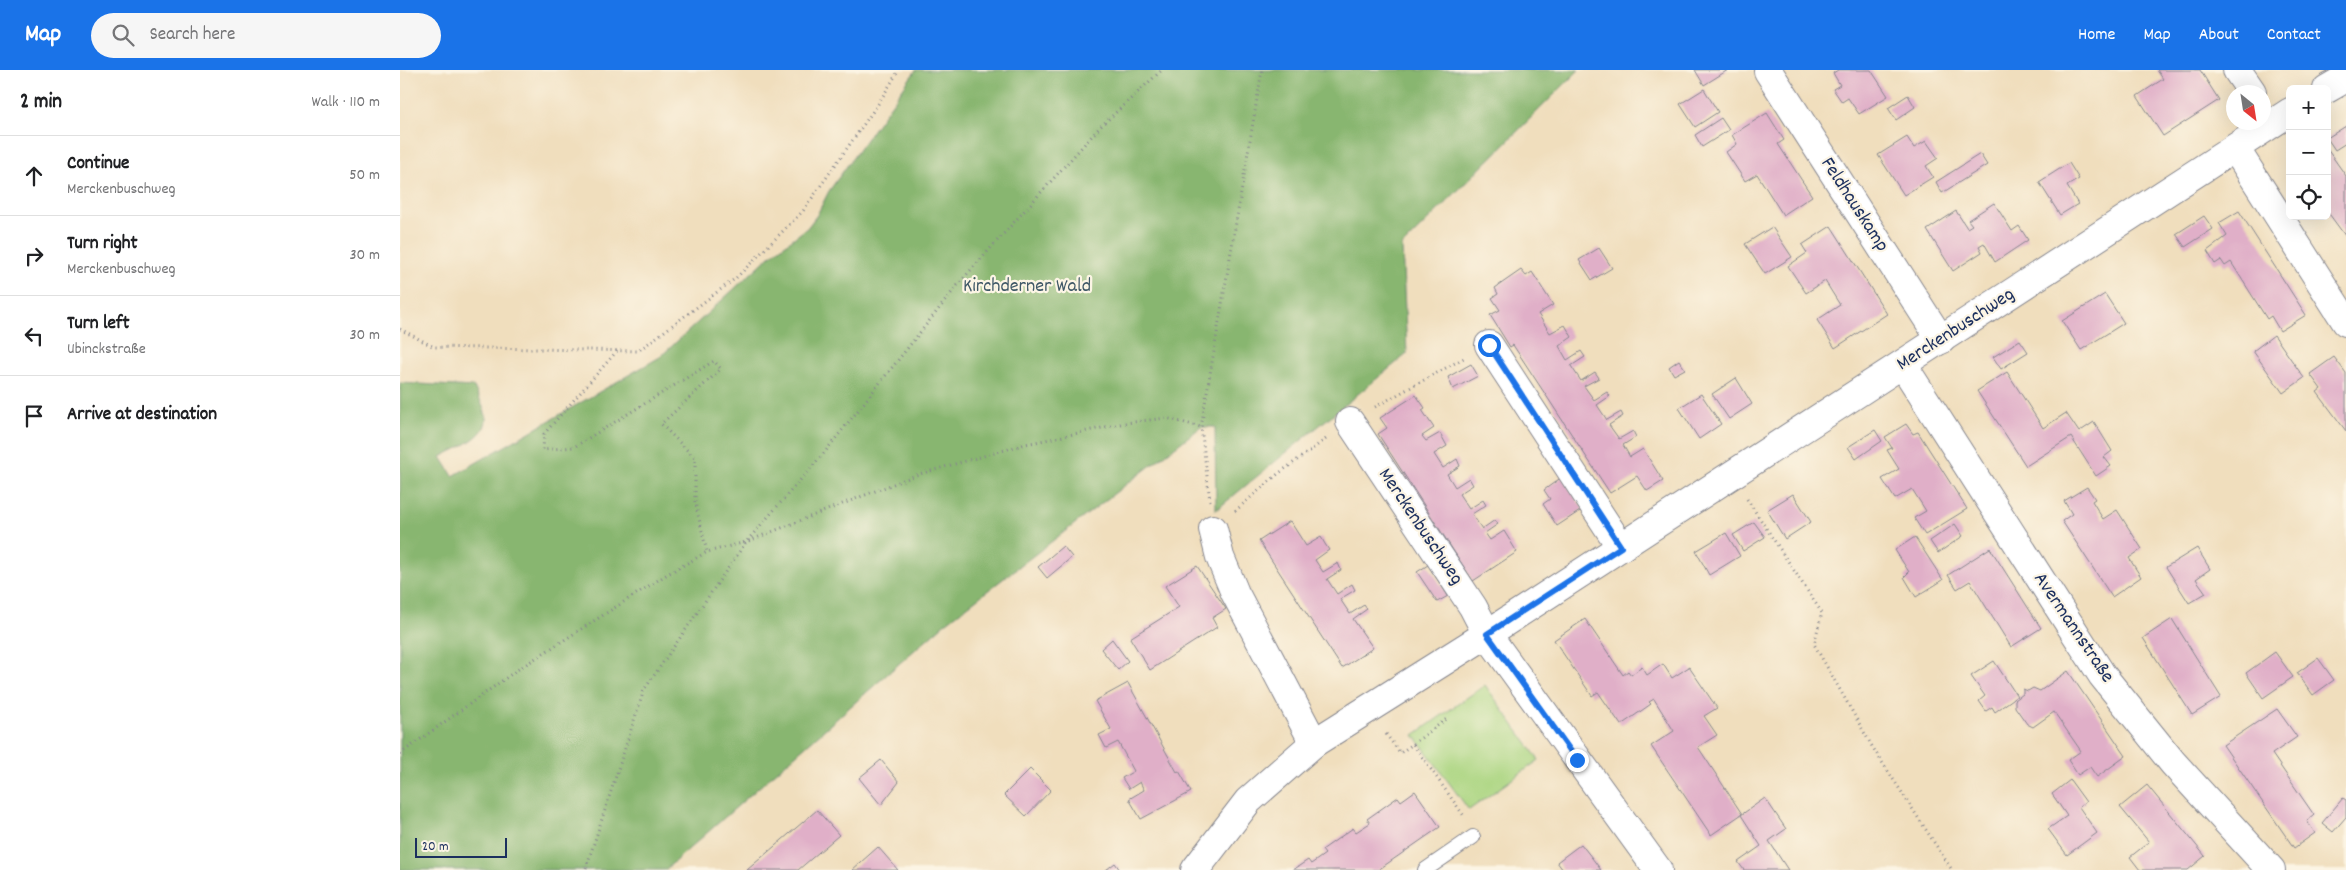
<!DOCTYPE html>
<meta charset="utf-8">
<style>
body{margin:0;font-family:Dekko,sans-serif;background:#f6f6f6;color:#202124}
.controls{position:absolute;right:15px;top:15px;display:grid;overflow:hidden;border-radius:8px;box-shadow:0 5px 20px #0002}
.controls button{width:45px;height:45px;display:grid;place-items:center;padding:0;border:0;border-bottom:1px solid #e0e0e0;background:#fff;color:#202124;font:25px sans-serif}
.compass{position:absolute;left:1826px;top:15px;width:45px;height:45px;border-radius:50%;background:#fff;box-shadow:0 5px 20px #0002;rotate:150deg}
.scale{position:absolute;left:15px;bottom:12px;width:92px;box-sizing:border-box;padding-left:5px;border:2px solid #1b2f5e;border-top:0;font-size:14px;line-height:18px;white-space:nowrap;color:#1b2f5e;-webkit-text-stroke:4px #fcf5e5;paint-order:stroke}
.stop{position:absolute;width:15px;height:15px;margin:-11px;border:4px solid #1a73e8;border-radius:50%;background:#fff}
.stop.end{background:#1a73e8;border-color:#fff;box-shadow:0 1px 5px #0008}
.list{margin:0;padding:0;list-style:none}
h2{display:flex;justify-content:space-between;align-items:center;height:65px;margin:0;padding:0 20px;font-size:21px}
h2 small{font-size:16px;font-weight:400;color:#757577}
.list li{display:grid;grid-template-columns:32px 1fr auto;gap:15px;align-items:center;box-sizing:border-box;height:80px;padding:0 20px;border-top:1px solid #e0e0e0}
.list b{display:block;font-size:19px;white-space:nowrap}
.list p{margin:0;font-size:16px;white-space:nowrap;color:#757577}
.list em{font-size:16px;font-style:normal;color:#757577}
.icon{flex:none;width:28px;height:28px;fill:none;stroke:currentColor;stroke-width:2;stroke-linecap:round;stroke-linejoin:round}
.map{position:relative;flex:none;width:1946px;height:800px;overflow:hidden}
header{display:flex;align-items:center;gap:30px;box-sizing:border-box;height:70px;padding:0 25px;background:#1a73e8;color:#fff}
header strong{font-size:24px}
nav{display:flex;gap:28px;margin-inline-start:auto;font-size:18px}
.search{width:350px;height:45px;background:#f6f6f6;display:flex;align-items:center;gap:12px;box-sizing:border-box;padding:0 18px;border-radius:28px;color:#757577;font-size:19px}
main{display:flex}
aside{flex:1;background:#fff}
.map>svg:first-child{display:block}
</style>
<header>
<strong>Map</strong>
<div class="search"><svg class="icon" aria-label="search" viewBox="0 0 24 24"><circle cx="10" cy="10" r="6"/><path d="M15 15l6 6"/></svg>Search here</div>
<nav><a>Home</a><a>Map</a><a>About</a><a>Contact</a></nav>
</header>
<main>
<aside>
<h2>2 min<small>Walk · 110 m</small></h2>
<ul class="list">
<li><svg class="icon" aria-label="ahead" viewBox="0 0 24 24"><path d="M12 20V5M6 11l6-6 6 6"/></svg><div><b>Continue</b><p>Merckenbuschweg</p></div><em>50 m</em></li>
<li><svg class="icon" aria-label="right" viewBox="0 0 24 24"><path d="M7 20v-9h11M14 6l5 5-5 5"/></svg><div><b>Turn right</b><p>Merckenbuschweg</p></div><em>30 m</em></li>
<li><svg class="icon" aria-label="left" viewBox="0 0 24 24"><path d="M17 20v-9H6M10 6l-5 5 5 5"/></svg><div><b>Turn left</b><p>Ubinckstraße</p></div><em>30 m</em></li>
<li><svg class="icon" aria-label="arrive" viewBox="0 0 24 24"><path d="M6 21V4h12l-3 4 3 4H6"/></svg><div><b>Arrive at destination</b></div></li>
</ul>
</aside>
<div class="map">
<svg width="1946" height="800" viewBox="0 0 1946 800">
<rect width="100%" height="100%" fill="#fcf5e5"/>
<filter id="ink" filterUnits="userSpaceOnUse"><feTurbulence type="fractalNoise" baseFrequency=".02" numOctaves="2"/><feDisplacementMap in="SourceGraphic" scale="10" xChannelSelector="R" yChannelSelector="G"/><feConvolveMatrix kernelMatrix="1 2 1 2 8 2 1 2 1" color-interpolation-filters="sRGB"/></filter>
<filter id="wash" filterUnits="userSpaceOnUse"><feTurbulence type="fractalNoise" baseFrequency=".0096" numOctaves="4" result="noise"/><feDisplacementMap in="SourceGraphic" scale="20" xChannelSelector="R" yChannelSelector="G"/><feGaussianBlur stdDeviation="1.12" result="paint"/><feColorMatrix in="noise" values="0 0 0 0 0 0 0 0 0 0 0 0 0 0 0 0 0 1.4 0 .05"/><feComposite in="paint" operator="in"/></filter>
<g filter="url(#wash)">
<rect width="100%" height="100%" fill="#f0debd"/>
<path fill="#abd581" stroke="#638270" d="M1085,615L1139,690L1069,740L1014,665Z"/>
<path fill="#88b66f" stroke="#527266" d="M516,0H1179L1002,176L1007,284L816,440L815,357H801L543,555L265,800H0V313L74,317C78,326 84,337 86,347C88,368 56,378 41,387L53,406L260,287L370,186L407,158L417,145L429,121Z"/>
<g id="blocks">
<g fill="#e0afc8">
<path d="M1295,0H1328L1304,15Z"/>
<path d="M1438,0H1471L1488,26L1459,44L1448,28L1442,32L1433,19L1440,15L1433,3Z"/>
<path d="M1757,0H1800L1819,30L1763,66L1737,26L1763,9Z"/>
<path d="M1304,19L1318,42L1295,57L1280,34Z"/>
<path d="M1508,25L1515,37L1496,50L1488,38Z"/>
<path d="M1367,43L1384,70L1378,74L1412,126L1383,145L1357,104L1345,111L1326,82L1337,74L1332,65Z"/>
<path d="M1321,48L1329,60L1302,77L1295,65Z"/>
<path d="M1946,56V73L1935,80L1927,68Z"/>
<path d="M1507,67L1514,78L1526,71L1538,88L1526,96L1533,107L1504,125L1478,85Z"/>
<path d="M1927,79L1946,106V167L1927,141Z"/>
<path d="M1580,84L1587,95L1542,123L1536,112Z"/>
<path d="M1669,93L1679,109L1667,116L1678,134L1660,145L1639,112Z"/>
<path d="M1594,133L1612,161L1619,156L1628,170L1595,192L1584,173L1579,176L1582,182L1553,201L1527,160L1556,141L1567,158L1572,155L1568,150Z"/>
<path d="M1839,141L1906,245L1880,261L1871,246L1867,249L1831,192L1825,196L1821,190L1815,194L1807,181L1827,166L1819,153Z"/>
<path d="M1804,146L1813,159L1785,177L1776,164Z"/>
<path d="M1431,156L1487,244L1435,278L1417,250L1440,235L1425,211L1406,223L1388,196L1407,183L1402,175Z"/>
<path d="M1372,157L1392,187L1365,204L1345,174Z"/>
<path d="M1199,178L1212,198L1192,210L1179,190Z"/>
<path d="M1121,200L1126,206L1132,202L1153,235L1138,244L1150,263L1165,255L1172,267L1159,276L1167,290L1181,281L1185,287L1171,296L1181,311L1195,302L1199,308L1184,316L1194,330L1207,322L1210,326L1197,335L1207,350L1221,342L1223,346L1209,355L1219,369L1233,361L1236,367L1223,375L1230,387L1243,379L1263,411L1247,421L1237,406L1210,423L1113,275L1110,277L1090,245L1100,240L1092,228L1098,224L1095,218Z"/>
<path d="M1705,224L1724,253L1681,280L1662,251Z"/>
<path d="M1874,265L1904,308L1883,323L1853,281Z"/>
<path d="M1620,270L1628,282L1601,299L1593,287Z"/>
<path d="M1934,287L1946,303V361L1917,322L1921,319L1910,304Z"/>
<path d="M1279,290L1285,299L1274,305L1269,297Z"/>
<path d="M1071,294L1078,306L1053,319L1048,307Z"/>
<path d="M1607,302L1643,358L1666,343L1679,362L1694,352L1712,381L1704,387L1711,396L1696,406L1671,367L1626,396L1577,321Z"/>
<path d="M1336,308L1352,334L1329,349L1312,324Z"/>
<path d="M1301,324L1321,354L1299,369L1279,338Z"/>
<path d="M1016,325L1025,338L1022,340L1034,358L1022,366L1026,371L1040,363L1047,376L1034,384L1043,398L1057,389L1060,396L1047,404L1055,417L1069,408L1073,415L1059,424L1069,439L1083,430L1086,435L1072,444L1082,459L1095,450L1098,454L1085,463L1090,470L1104,461L1117,482L1073,511L978,364L987,358L980,348Z"/>
<path d="M1506,354L1513,364L1518,362L1567,439L1525,465L1514,448L1526,441L1512,419L1495,429L1482,409L1499,399L1487,380L1492,378L1485,367Z"/>
<path d="M1475,360L1482,371L1456,389L1448,377Z"/>
<path d="M1162,407L1183,439L1157,456L1143,434L1150,429L1144,420Z"/>
<path d="M1687,417L1695,429L1692,431L1703,449L1717,440L1742,479L1729,488L1741,507L1712,527L1662,451L1672,444L1664,431Z"/>
<path d="M1393,424L1411,452L1385,469L1367,440Z"/>
<path d="M890,451L906,476L921,467L925,474L929,480L915,490L923,502L938,493L941,500L927,509L937,524L952,514L955,520L940,529L950,544L964,535L967,539L953,549L973,578L942,598L859,471Z"/>
<path d="M1354,452L1365,467L1343,481L1333,465Z"/>
<path d="M1555,454L1563,466L1538,483L1530,471Z"/>
<path d="M1326,463L1340,486L1309,505L1296,481Z"/>
<path d="M1515,467L1543,510L1516,527L1504,507L1509,502L1495,480Z"/>
<path d="M663,476L672,487L647,508L638,497Z"/>
<path d="M1590,478L1641,558L1611,577L1570,511L1557,519L1548,505Z"/>
<path d="M1797,478L1810,499L1796,509L1806,523L1789,533L1766,497Z"/>
<path d="M1028,495L1048,526L1037,532L1017,502Z"/>
<path d="M797,496L826,539L812,548L817,557L750,600L730,568L779,537L765,516Z"/>
<path d="M1185,549L1223,605L1228,601L1231,605L1242,597L1247,605L1263,594L1272,608L1289,597L1317,638L1304,646L1317,665L1298,677L1342,744L1311,765L1251,676L1274,661L1254,629L1249,632L1251,634L1221,655L1198,622L1192,626L1154,570Z"/>
<path d="M1772,549L1821,627L1792,645L1743,568Z"/>
<path d="M712,569L728,591L718,600L701,579Z"/>
<path d="M1875,582L1893,607L1863,628L1846,603Z"/>
<path d="M1918,588L1934,610L1913,625L1897,603Z"/>
<path d="M1594,591L1617,626L1595,642L1592,637L1586,641L1579,631L1585,626L1571,606Z"/>
<path d="M1668,601L1726,686L1697,707L1690,697L1678,705L1668,690L1681,681L1654,642L1633,657L1627,654L1615,637V630L1623,624V619L1628,621L1633,618L1640,621Z"/>
<path d="M728,613L777,702L779,701L791,722L741,749L729,729L744,720L740,712L729,719L722,708L734,701L718,672L706,678L699,665L711,659L695,631Z"/>
<path d="M1877,639L1897,667L1872,684L1914,745L1907,751L1915,763L1894,778L1823,675Z"/>
<path d="M481,690L499,712L481,735L459,708Z"/>
<path d="M630,699L651,720L626,746L604,725Z"/>
<path d="M1670,710L1686,732L1679,737L1697,763L1667,785L1648,759L1667,746L1652,724Z"/>
<path d="M1747,715L1805,786L1788,800H1740L1730,787L1749,772L1720,737Z"/>
<path d="M1015,721L1040,757L978,800H893L908,790L911,794L925,784L922,780L953,758L956,762L970,753L967,749L998,727L1001,731Z"/>
<path d="M1365,728L1386,759L1369,771L1388,800H1344L1338,792L1361,776L1341,745Z"/>
<path d="M1943,728L1946,730V747L1933,762L1922,753Z"/>
<path d="M417,740L439,765L398,800H347Z"/>
<path d="M1181,774L1192,788L1201,800H1163L1157,792Z"/>
<path d="M478,777L498,800H452Z"/>
<path d="M715,793L720,800H706Z"/>
</g>
</g>
</g>
<g filter="url(#ink)">
<use href="#blocks" fill-opacity="0" stroke="#86868e" stroke-width="1"/>
<g fill="none" stroke-linecap="round" stroke-linejoin="round">
<g stroke="#86868e" stroke-width="16">
<path id="service" d="M1025,800L1073,767"/>
</g>
<g stroke="#86868e" stroke-width="30">
<g id="minor">
<path d="M1837,0L1852,22"/>
<path d="M1368,1L1541,270"/>
<path d="M1927,19L1946,8"/>
<path d="M1835,78L1946,252"/>
<path d="M1089,275L1221,477"/>
<path d="M1503,295L1702,605L1773,693L1871,800"/>
<path d="M950,352L1073,537L1087,564L1258,800"/>
<path d="M813,459L820,487L835,523L914,673"/>
<path d="M795,800L848,731L914,673L1087,564L1890,42"/>
</g>
</g>
<g stroke="#86868e" stroke-width="3" stroke-dasharray="1 4" stroke-linecap="butt">
<path d="M0,259L34,277L238,281L336,208L403,141L478,34L499,0"/>
<path d="M217,281L144,364L143,380L174,377L314,291L321,299L261,354L295,388V432L307,482"/>
<path d="M975,337L1064,288"/>
<path d="M1347,429L1422,543L1414,574L1473,678L1552,800"/>
<path d="M810,431L801,357L862,0"/>
<path d="M835,441L878,404L926,369"/>
<path d="M986,664L1000,683L1013,674L1064,746"/>
<path d="M1013,674L1048,648"/>
<path d="M0,684L117,600L266,505L307,482L346,472L424,383L561,211L700,57L762,0"/>
<path d="M186,798L244,620L346,472L516,405L626,374L725,353L766,348L801,357"/>
</g>
<use href="#service" stroke="#fff" stroke-width="14"/>
<use href="#minor" stroke="#fff" stroke-width="28"/>
</g>
</g>
<g fill="none" stroke-linecap="round" stroke-linejoin="round" filter="url(#ink)">
<path stroke="#1a73e8" stroke-width="6" d="M1089,275L1221,477L1087,564L1177,690"/>
</g>
<g text-anchor="middle" dominant-baseline="central" stroke-width="4.5" stroke-linejoin="round" paint-order="stroke">
<g font-size="20" fill="#1b2f5e" stroke="#fcf5e5">
<text transform="translate(1454 135) rotate(57)">Feldhauskamp</text>
<text transform="translate(1556 260) rotate(-33)">Merckenbuschweg</text>
<text transform="translate(1020 457) rotate(56)">Merckenbuschweg</text>
<text transform="translate(1673 558) rotate(56)">Avermannstraße</text>
</g>
<g font-size="20" fill="#3f5867" stroke="#fcf5e5">
<text x="627" y="217">Kirchderner Wald</text>
</g>
</g>
</svg>
<div class="controls">
<button>+</button>
<button>−</button>
<button><svg class="icon" aria-label="locate" viewBox="0 0 24 24"><circle cx="12" cy="12" r="6"/><path d="M12 2v4M12 18v4M2 12h4M18 12h4"/></svg></button>
</div>
<svg class="compass" viewBox="-18 -18 36 36"><path d="M0-13l5 13h-10z" fill="#e53935"/><path d="M0 13l5-13h-10z" fill="#757577"/></svg>
<div class="scale">20 m</div>
<div class="stop" style="left:1089px;top:275px"></div>
<div class="stop end" style="left:1177px;top:690px"></div>
</div>
</main>
